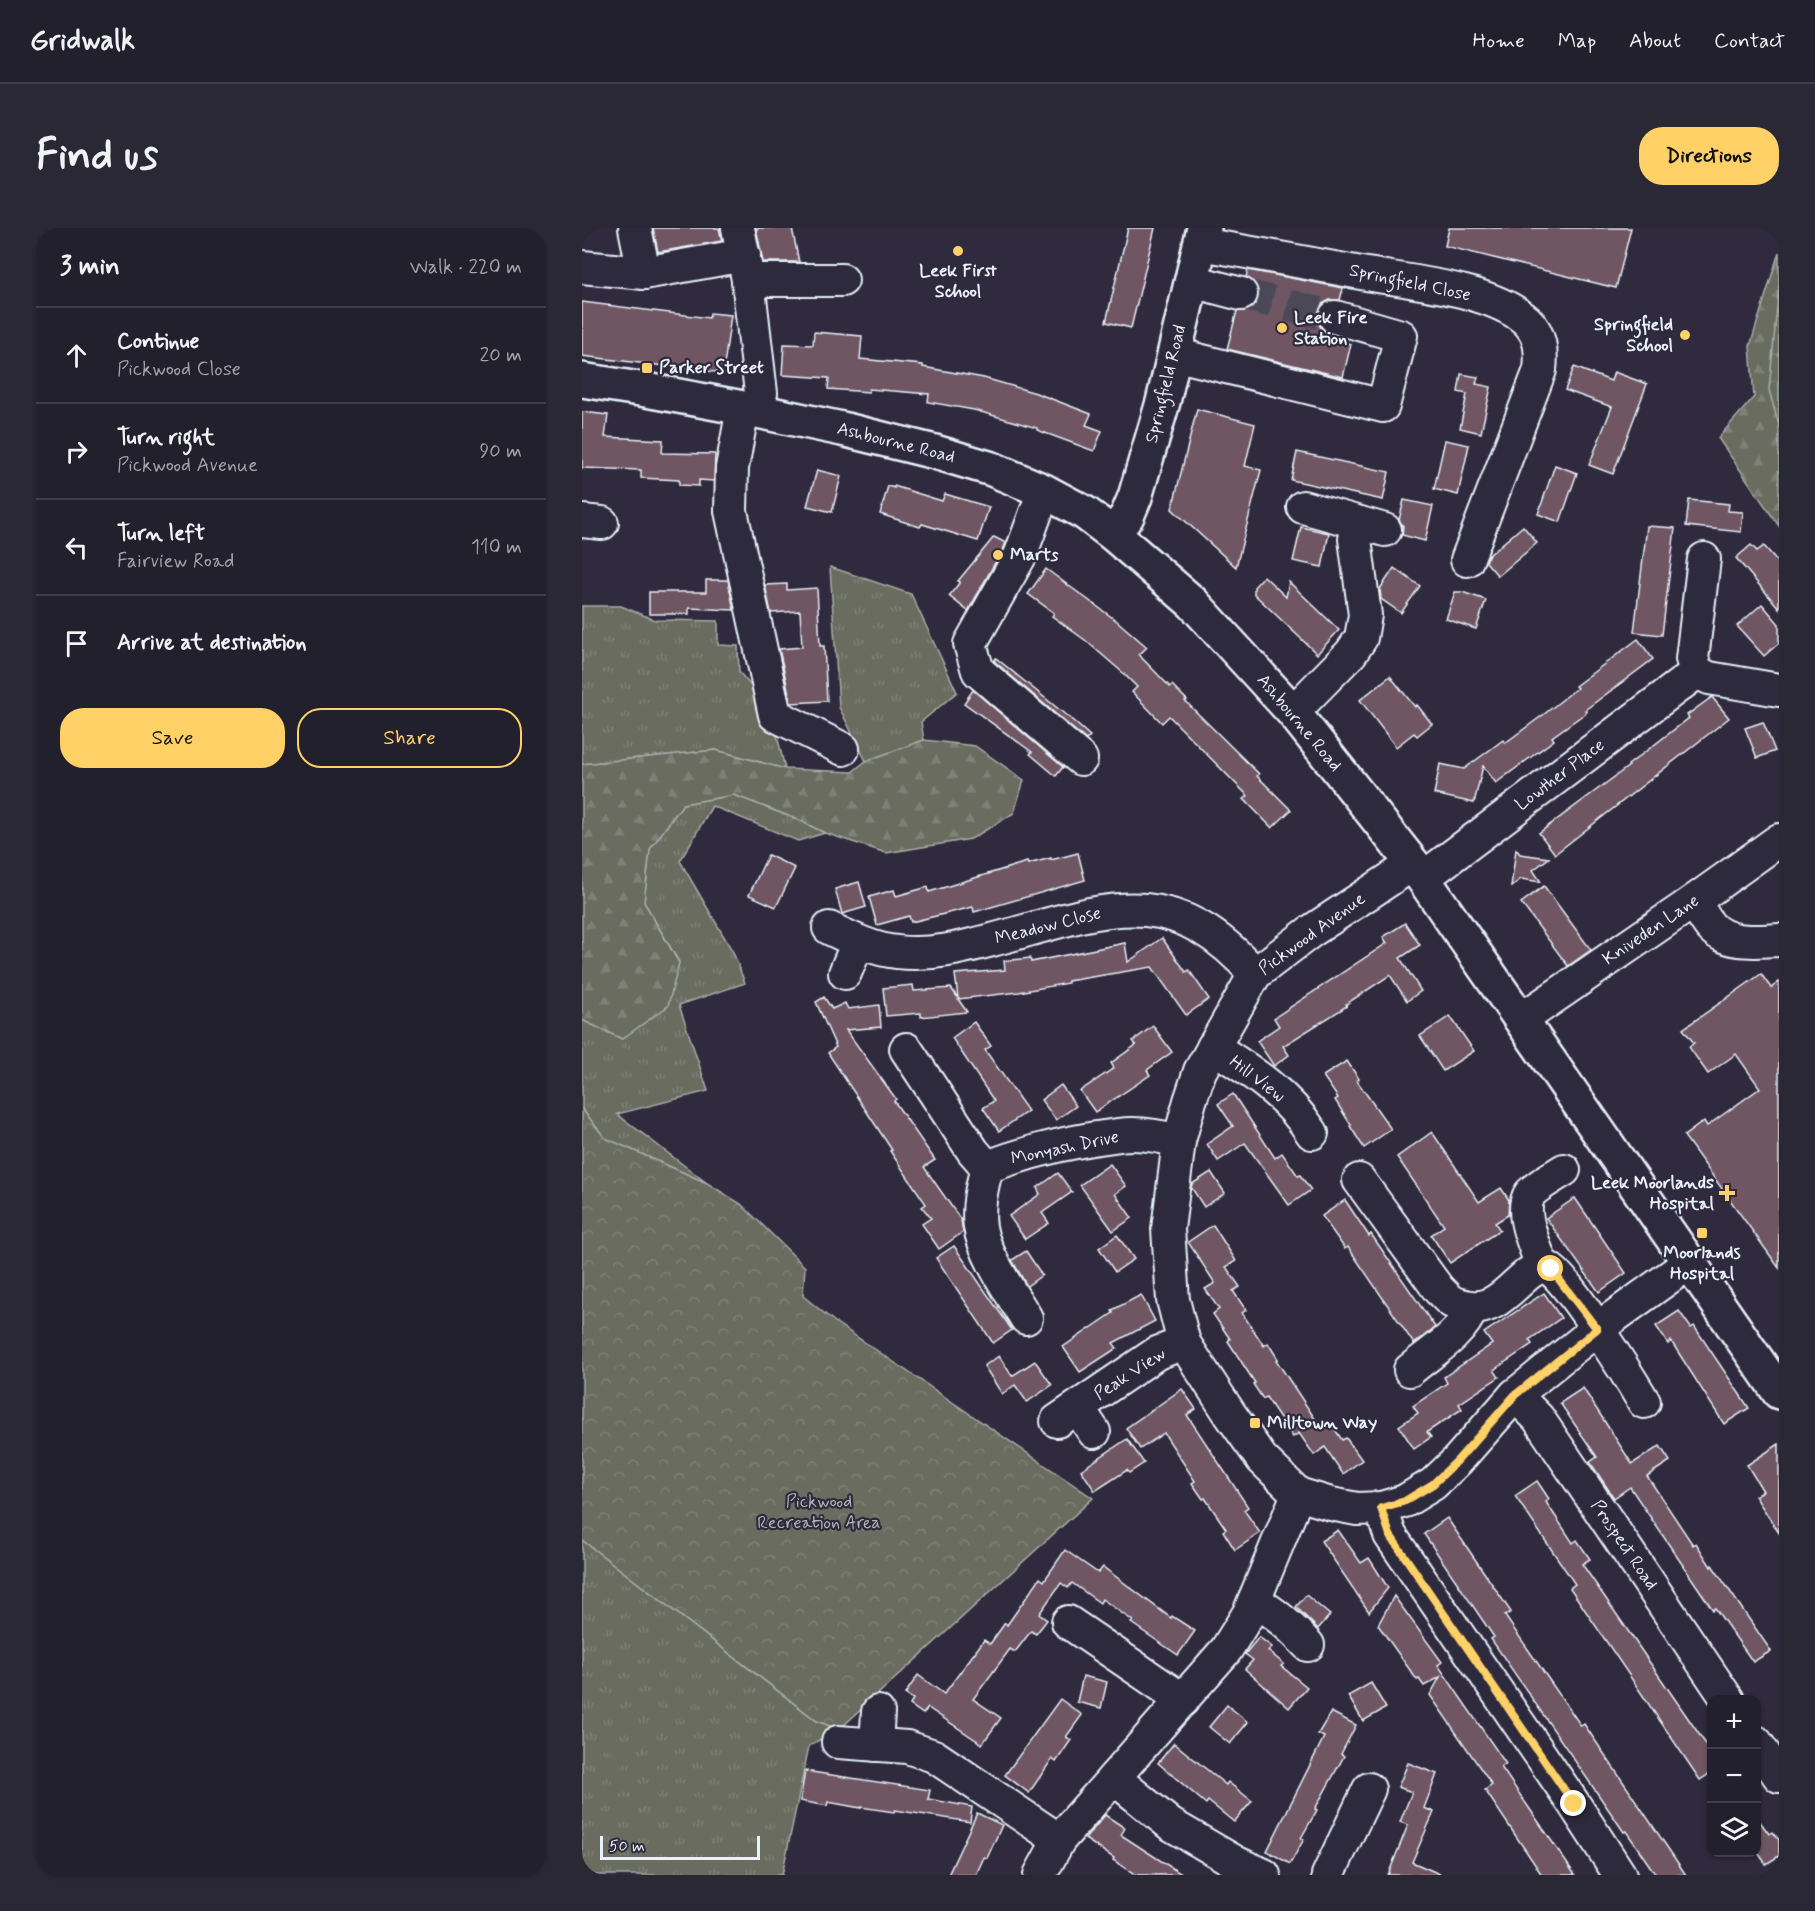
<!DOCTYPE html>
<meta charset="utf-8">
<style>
body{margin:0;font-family:Mynerve,sans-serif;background:#2b2836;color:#f1f3f6}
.controls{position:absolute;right:18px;bottom:18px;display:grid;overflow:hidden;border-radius:12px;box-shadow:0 2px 4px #0004}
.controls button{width:54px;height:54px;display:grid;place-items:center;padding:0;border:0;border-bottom:2px solid #403e4a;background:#23202e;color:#f1f3f6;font:30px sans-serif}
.scale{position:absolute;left:18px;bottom:15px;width:160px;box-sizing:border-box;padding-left:6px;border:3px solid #e8f1f8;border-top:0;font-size:16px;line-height:21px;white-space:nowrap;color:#e8f1f8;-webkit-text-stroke:4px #2f2a3d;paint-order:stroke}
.stop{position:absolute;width:18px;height:18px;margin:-14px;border:4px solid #ffd166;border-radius:50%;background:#fff}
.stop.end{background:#ffd166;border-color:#fff;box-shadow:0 2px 6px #0008}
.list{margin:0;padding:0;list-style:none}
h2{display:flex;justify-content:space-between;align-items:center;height:78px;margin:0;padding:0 24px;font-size:26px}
h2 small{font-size:20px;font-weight:400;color:#a3a3aa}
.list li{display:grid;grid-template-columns:39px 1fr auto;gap:18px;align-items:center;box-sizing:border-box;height:96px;padding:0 24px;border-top:2px solid #403e4a}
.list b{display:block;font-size:22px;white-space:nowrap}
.list p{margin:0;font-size:20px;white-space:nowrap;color:#a3a3aa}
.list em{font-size:20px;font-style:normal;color:#a3a3aa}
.actions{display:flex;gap:12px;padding:18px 24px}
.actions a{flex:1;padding:14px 0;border:2px solid #ffd166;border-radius:24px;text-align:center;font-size:21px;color:#ffd166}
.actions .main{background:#ffd166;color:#111}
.icon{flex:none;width:33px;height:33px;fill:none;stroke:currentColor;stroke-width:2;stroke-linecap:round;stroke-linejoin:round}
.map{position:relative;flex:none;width:1197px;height:1647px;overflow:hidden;border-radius:24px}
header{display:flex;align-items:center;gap:36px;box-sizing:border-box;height:84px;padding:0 30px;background:#23202e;border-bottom:2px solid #403e4a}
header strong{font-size:28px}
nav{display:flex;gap:33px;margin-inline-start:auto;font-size:21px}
.intro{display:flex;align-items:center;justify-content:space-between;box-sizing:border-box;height:144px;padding:0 36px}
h1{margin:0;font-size:42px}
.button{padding:15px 27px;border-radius:24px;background:#ffd166;color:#111;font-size:21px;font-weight:700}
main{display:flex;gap:36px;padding:0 36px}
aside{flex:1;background:#23202e;border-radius:24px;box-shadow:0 2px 4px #0004}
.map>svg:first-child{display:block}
</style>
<header>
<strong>Gridwalk</strong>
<nav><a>Home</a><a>Map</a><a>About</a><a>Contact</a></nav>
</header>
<div class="intro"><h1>Find us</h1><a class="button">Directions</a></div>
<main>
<aside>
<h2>3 min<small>Walk · 220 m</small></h2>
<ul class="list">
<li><svg class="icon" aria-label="ahead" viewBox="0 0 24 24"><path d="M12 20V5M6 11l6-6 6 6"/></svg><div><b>Continue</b><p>Pickwood Close</p></div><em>20 m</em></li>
<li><svg class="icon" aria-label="right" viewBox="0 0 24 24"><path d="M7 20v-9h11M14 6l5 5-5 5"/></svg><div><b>Turn right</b><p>Pickwood Avenue</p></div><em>90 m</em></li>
<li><svg class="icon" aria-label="left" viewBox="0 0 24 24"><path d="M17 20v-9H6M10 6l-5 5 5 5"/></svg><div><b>Turn left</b><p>Fairview Road</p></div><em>110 m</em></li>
<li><svg class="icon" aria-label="arrive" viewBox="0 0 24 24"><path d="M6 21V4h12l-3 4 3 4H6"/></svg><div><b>Arrive at destination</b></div></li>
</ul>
<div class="actions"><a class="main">Save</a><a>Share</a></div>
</aside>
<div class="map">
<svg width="1197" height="1647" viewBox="0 0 1197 1647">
<defs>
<pattern id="grass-tufts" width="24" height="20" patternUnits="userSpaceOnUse" patternTransform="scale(1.5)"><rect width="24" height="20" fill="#696c5e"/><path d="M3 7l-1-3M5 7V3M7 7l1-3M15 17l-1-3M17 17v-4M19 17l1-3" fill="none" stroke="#7e8176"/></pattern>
<pattern id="forest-firs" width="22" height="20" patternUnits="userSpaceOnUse" patternTransform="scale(1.5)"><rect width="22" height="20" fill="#696c5e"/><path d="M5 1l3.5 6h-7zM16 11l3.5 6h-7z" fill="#7e8176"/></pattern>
<pattern id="park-crowns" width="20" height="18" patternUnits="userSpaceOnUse" patternTransform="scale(1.5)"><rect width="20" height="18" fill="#696c5e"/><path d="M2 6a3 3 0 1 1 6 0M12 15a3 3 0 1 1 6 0" fill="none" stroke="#7e8176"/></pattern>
</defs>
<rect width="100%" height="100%" fill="#2f2a3d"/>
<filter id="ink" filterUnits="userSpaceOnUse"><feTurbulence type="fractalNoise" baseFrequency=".0167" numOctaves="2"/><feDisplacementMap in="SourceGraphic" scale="12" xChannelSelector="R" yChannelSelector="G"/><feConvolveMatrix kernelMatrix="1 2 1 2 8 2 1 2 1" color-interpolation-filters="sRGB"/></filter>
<g filter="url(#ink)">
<g fill="url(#grass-tufts)" stroke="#a8aeab" stroke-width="1.5">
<path d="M248,339L329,366L375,464L339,494L342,512L284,533L257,479Z"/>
<path d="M0,378H39L73,392L136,393V417L156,418L157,444L189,481L203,541L134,522L0,536Z"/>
<path d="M152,567L217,592L243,605L216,613L130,578L98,633L151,724L163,755L97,777L126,863L35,886L125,955L23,910L0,881V792L40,811L97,734L62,674L68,621L101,576Z"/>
<path d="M0,1312L235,1493L248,1498L262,1497L227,1518L200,1647H0Z"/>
</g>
<g fill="url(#forest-firs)" stroke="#a8aeab" stroke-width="1.5">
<path d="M1197,24V298L1136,210L1172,169L1168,118Z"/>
<path d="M342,512L393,518L442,552L432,585L389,611L304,625L243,605L217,592L152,567L101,576L68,621L62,674L97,735L86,778L40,811L0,792V536L134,522L203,541L270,544L284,533Z"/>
</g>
<g fill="url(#park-crowns)" stroke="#a8aeab" stroke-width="1.5">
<path d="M1197,58V198L1187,162Z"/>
<path d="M0,881L23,910L125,955L159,976L223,1039L221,1068L253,1094L511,1270L262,1497L248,1498L235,1493L0,1312Z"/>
</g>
<g fill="#6f5662" stroke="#e8f1f8" stroke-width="1.5">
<path d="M71,0H137L140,13L76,24Z"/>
<path d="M174,0H210L217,34H181Z"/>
<path d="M546,0H573L549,100L524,94Z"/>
<path d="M867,0H1049L1034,60L863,18Z"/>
<path d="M666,42L761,60L758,72H748L740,76L736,83L735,93L740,101L749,106L748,110L769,116L761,149L645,121L655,83H663L671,79L676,70V61L672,54L664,49Z"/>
<path d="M0,74L127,90L128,85L149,87L141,145L0,128Z"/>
<path d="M232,104L280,108L278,131L341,137V139L402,150L454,165L509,186L504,197L520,203L512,223L455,202V200L392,182L346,174L347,166L287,161V164L246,161L247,150L200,147L202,116L231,117Z"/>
<path d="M992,139L1029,153L1032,144L1065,156L1031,246L1007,237L1030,179L983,162Z"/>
<path d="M879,146L896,149L894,156L909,159L899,205L878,200L885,166L876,164Z"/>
<path d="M615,181L673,196L663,238L679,242L654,339L590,281Z"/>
<path d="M0,184L26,187L23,209L81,212L80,225L133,226L132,253L117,252V258L97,257V252L59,250V242L0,240Z"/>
<path d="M863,212L887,217L876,267L852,261Z"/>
<path d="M715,224L807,244L801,272L709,252Z"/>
<path d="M973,237L995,245L978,294L956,286Z"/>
<path d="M235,242L259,248L250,284L225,278Z"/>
<path d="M306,258L312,260V258L360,273L363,266L407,279L396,313L340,296L338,299L298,286Z"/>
<path d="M822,272L851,278L843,313L820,307L821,298L817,292Z"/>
<path d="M1107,272L1147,276L1146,283L1161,284L1159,304L1104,298Z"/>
<path d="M941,298L955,315L916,348L904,334L906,328Z"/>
<path d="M1065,298L1093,300L1080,407L1052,404Z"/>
<path d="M719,299L747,305L740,339L711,333Z"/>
<path d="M412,309L424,315L386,383L367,368L378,354L376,353Z"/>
<path d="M1169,317L1175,323L1182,318L1197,335V380L1154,330Z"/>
<path d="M812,340L838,358L819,385L799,371L798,361Z"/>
<path d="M464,341L535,393L565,419L557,427L588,459L590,457L605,472L603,473L677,546L675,548L709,582L690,600L662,571L666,568L587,488L580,495L550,464L555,459L540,444L503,412L470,388L472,385L446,366Z"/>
<path d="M682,348L704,369L707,354L757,402L735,426L672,366V359Z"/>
<path d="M124,352H146L152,382L107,380V386H67V364H124Z"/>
<path d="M205,356V362L235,360L238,418H242L245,473L209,475L197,421L220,419L218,383L189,385L183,357Z"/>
<path d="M873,364H880L904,372L894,401L864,391Z"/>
<path d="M1180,376L1197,396V415L1182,428L1155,398Z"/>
<path d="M1056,411L1071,431L1003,482L1005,484L970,509L972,512L914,555L901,538L892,575L852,566L858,536L882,541L921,512L923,515L961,487L995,460L993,458Z"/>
<path d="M414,430L490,492L508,508L504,512L412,433Z"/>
<path d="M808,448L833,479L835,477L850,496L835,508L832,505L814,519L778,472Z"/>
<path d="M391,462L481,539L474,548L448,526L450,524L382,475Z"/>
<path d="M1130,469L1147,490L973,626L957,605L1047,538L1046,537L1107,490L1105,487Z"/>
<path d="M1181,494L1193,523L1175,530L1163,500Z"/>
<path d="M934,621L938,626L967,630L951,642L959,654L939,651L929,659Z"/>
<path d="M496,625L503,652L392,684L391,679L329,694L327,688L295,697L287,669L312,662L314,668L346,659L347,664L445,634L446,636L469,630V632Z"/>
<path d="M186,627L213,640L194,679L167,667Z"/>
<path d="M277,654L284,679L260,686L253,661Z"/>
<path d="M962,658L1009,722L986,738L939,675Z"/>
<path d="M823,695L838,717L818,730L839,763L825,773L808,747L764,776L765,778L701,818L707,827L692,838L675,813L697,798L692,790L805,715L801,709Z"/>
<path d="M580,710L604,744L607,742L627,771L604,787L570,739L486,753V755L437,764L376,771L385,784L339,789V785L304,788L301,760L331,757L332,763L369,760L376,770L373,746L423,742L422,733L448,730L449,734L543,715L546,734Z"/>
<path d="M1179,746L1189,760L1197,754V1040L1102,908L1122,893L1125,898L1178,860L1154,826L1126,846L1107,819L1112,815L1101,801Z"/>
<path d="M242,769L250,781L263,775L266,781L297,777L299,799L264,802L314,871L312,873L353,932L342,939L379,992L381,1004L357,1021L340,996L349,990L340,979L344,976L308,923L310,922L246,825L254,819L234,774Z"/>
<path d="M868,788L892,823L861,843L838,808Z"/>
<path d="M392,794L409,818L403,822L446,883L417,903L401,880L412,873L370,810Z"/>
<path d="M571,798L590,824L565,842L568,847L513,884L498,863L532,840L529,835L554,817L551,813Z"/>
<path d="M765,833L777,851L775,853L809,901L782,920L768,898L769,897L753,872L756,870L741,848Z"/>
<path d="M479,857L494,878L474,892L459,872Z"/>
<path d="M651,866L693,930L700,925L716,948L718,947L729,962L707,977L663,915L636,933L625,916L651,898L636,876Z"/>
<path d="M850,904L897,974L919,960L927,972L926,987L913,995L918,1002L868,1035L849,1007L862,998L815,929Z"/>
<path d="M528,936L544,958L533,966L550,990L531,1003L498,957Z"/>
<path d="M629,944L643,965L622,979L609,959L610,956Z"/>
<path d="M476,945L490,964L460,985L467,995L443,1011L427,988L458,966L455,960Z"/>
<path d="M993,970L1044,1045L1017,1064L964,990Z"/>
<path d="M763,972L787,1008L789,1006L853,1099L832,1116L766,1019L763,1021L740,988Z"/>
<path d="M631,997L654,1033L644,1039L658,1059L651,1063L664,1082L660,1085L682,1118L686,1115L696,1131L694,1132L739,1200L748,1194L760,1212L764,1210L780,1232L761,1246L743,1219L732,1227L717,1205L711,1209L684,1169L681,1171L671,1156L673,1155L646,1113L648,1111L631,1086L637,1081L623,1061L633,1055L606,1014Z"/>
<path d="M535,1007L552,1031L533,1044L517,1020Z"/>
<path d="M372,1018L430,1102L411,1115L354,1030Z"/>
<path d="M444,1023L460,1047L445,1058L430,1032Z"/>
<path d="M962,1065L979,1090L947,1112L950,1116L912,1142L917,1149L877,1176L880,1181L845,1204L849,1209L832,1221L817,1198L836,1185L831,1178L865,1155L862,1149L910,1116L902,1105Z"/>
<path d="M559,1067L573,1093L531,1115L535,1120L498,1144L481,1119L531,1085L530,1082Z"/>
<path d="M1097,1083L1109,1100L1112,1098L1167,1180L1142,1196L1089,1113L1086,1116L1074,1098Z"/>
<path d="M417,1128L430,1148L453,1133L470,1157L445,1174L433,1157L420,1166L402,1138Z"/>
<path d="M1001,1160L1050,1236L1078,1218L1088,1233L1065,1248L1111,1317L1114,1315L1129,1339L1130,1337L1189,1423L1171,1434L1133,1380L1131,1382L1048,1259L1032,1270L1008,1234L1015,1229L978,1175Z"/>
<path d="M600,1161L614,1181L605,1187L666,1279L662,1282L678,1305L653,1322L641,1303L644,1301L623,1270L621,1271L610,1255L613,1253L582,1205L558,1221L544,1200Z"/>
<path d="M545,1211L562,1235L547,1245L545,1242L513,1263L499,1242Z"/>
<path d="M1197,1216V1305L1173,1268L1181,1263L1165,1237Z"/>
<path d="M955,1253L967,1271L964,1274L991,1315L995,1312L1008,1331L1000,1336L1130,1525V1544L1118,1552L988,1360L993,1356L933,1268Z"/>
<path d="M865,1290L929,1384L923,1388L999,1498L1002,1496L1104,1647H1074L1044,1603L1042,1604L909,1411L912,1409L842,1306Z"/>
<path d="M756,1302L779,1335L787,1330L806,1360L787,1384L739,1313Z"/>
<path d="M483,1322L516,1345L521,1339L589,1390L590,1388L613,1403L596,1427L549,1395L551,1393L520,1371L518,1375L490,1355L486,1360L479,1355L457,1386L465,1392L454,1406L449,1403L433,1424L428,1421L391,1471L419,1490L400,1516L346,1480L341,1486L328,1477L331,1471L323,1466L336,1447L362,1466L402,1412L408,1416L423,1395L425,1397L458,1350L462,1353Z"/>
<path d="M724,1367L748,1387L736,1401L714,1379Z"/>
<path d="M812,1368L860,1434L856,1437L924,1536L919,1539L993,1647H960L903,1562L910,1557L848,1467L858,1449L842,1458L837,1451L835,1452L796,1397Z"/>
<path d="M677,1409L690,1419L686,1423L702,1436L699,1438L725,1459L707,1480L663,1441L671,1432L663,1426Z"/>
<path d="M501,1448L525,1454L519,1480L495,1474Z"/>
<path d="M789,1455L804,1480L781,1493L766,1468Z"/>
<path d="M478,1471L500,1487L484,1509L489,1512L474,1534L470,1531L447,1565L423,1547Z"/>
<path d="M645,1477L666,1494L648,1516L627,1499Z"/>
<path d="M749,1484L774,1497L759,1526L762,1528L733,1581L735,1582L719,1610L722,1611L708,1636L685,1623L742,1509L736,1506Z"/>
<path d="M592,1515L644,1557L646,1554L670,1573L652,1594L626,1573L624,1576L576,1535Z"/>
<path d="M826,1535L855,1546L842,1580L852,1584L830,1634L860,1647H806L826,1597L818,1594L830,1564L816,1559Z"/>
<path d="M223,1543L348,1562L346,1571L390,1579L388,1594L313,1582L312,1584L279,1579V1580L246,1574L245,1578L218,1573Z"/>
<path d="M395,1585L420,1597L405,1630L402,1629L394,1647H366Z"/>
<path d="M523,1587L543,1600L539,1607L601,1647H554L531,1632L532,1630L503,1611Z"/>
<path d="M1174,1588L1187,1606L1191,1604L1197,1612V1628L1184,1636L1174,1622Z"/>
</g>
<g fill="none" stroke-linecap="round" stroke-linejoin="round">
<path stroke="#4b4859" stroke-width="32" stroke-dasharray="32 16" stroke-linecap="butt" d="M659,66L753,89"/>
<g stroke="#e8f1f8" stroke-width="36">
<g id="minor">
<path d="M53,0L62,45"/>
<path d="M156,0L166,52L179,165L175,183"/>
<path d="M618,16C672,25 726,35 779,45C827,54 907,60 944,92C959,106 960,124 958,142L885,332"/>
<path d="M0,39L62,45L162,27"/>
<path d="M166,52H260"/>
<path d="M610,53L659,66"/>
<path d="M592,126L801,178L819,108L753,89"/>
<path d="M161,180L150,240L149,283L193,487L261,521"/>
<path d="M462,263L438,328L388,416L396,443L499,531"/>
<path d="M721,279L803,302"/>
<path d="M0,293L20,295"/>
<path d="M1122,331L1110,431L1115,444L1127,450L1197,462"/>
<path d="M711,484L769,425L779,410L783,387L773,311L778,295"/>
<path d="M831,636L728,704L673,746L618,843L608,873L597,913L586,1001L591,1072L602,1115L648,1186L680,1231L716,1266L749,1276L775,1281L799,1280L823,1273L851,1256L875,1233L933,1167L1015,1101L1107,1035"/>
<path d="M841,650L1115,444"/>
<path d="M1112,673C1117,681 1122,690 1128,698C1145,717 1174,713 1197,712"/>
<path d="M247,700C268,710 292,722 315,724C348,728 379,720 410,712C519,683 586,648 673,746"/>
<path d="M263,745L276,714"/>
<path d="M940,791L1112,673L1197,612"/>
<path d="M631,819C669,843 705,866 730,905"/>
<path d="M324,821L391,923L405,939C400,958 395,979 398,999C402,1026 429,1065 444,1090"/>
<path d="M405,939C445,924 494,912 537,907C556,904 578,908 597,913"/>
<path d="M777,952L857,1062C861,1065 865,1071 870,1074C874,1076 879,1077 883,1078C922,1089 942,1032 966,1040C983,1046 1049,1152 1062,1174"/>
<path d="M960,1038C954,1020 936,984 948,966C953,959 974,947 982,942"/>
<path d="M828,1142C849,1124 880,1107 890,1080"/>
<path d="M933,1167L956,1190L1146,1472"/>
<path d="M496,1180L512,1204"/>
<path d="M475,1193L575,1125L602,1115"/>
<path d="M799,1280L808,1307L992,1576L1038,1647"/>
<path d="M672,1373C693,1384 710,1400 726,1417"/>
<path d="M486,1394L601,1472"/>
<path d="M256,1514L325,1519L352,1528L477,1612"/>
<path d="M1174,1514L1197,1548"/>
<path d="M294,1517L296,1484"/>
<path d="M532,1550L588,1596L655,1635L682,1647"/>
<path d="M458,1647L477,1612L644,1422L667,1385L716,1266"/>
<path d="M746,1647L787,1561"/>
</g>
</g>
<g stroke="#e8f1f8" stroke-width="38">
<g id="highway">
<path d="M0,152L64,162L161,180L260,201L353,224L410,241L462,263L503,285L531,306L611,375L711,484L831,636L1197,1164"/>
<path d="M531,306L545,288L553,269L581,174L622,0"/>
</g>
</g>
<use href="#minor" stroke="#2f2a3d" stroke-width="32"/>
<use href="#highway" stroke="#2f2a3d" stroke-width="33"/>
</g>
</g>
<g fill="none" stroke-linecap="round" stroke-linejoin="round" filter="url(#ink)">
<path stroke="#ffd166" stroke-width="8" d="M969,1041L1015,1101L933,1167L875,1233L851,1256L823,1273L799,1280L808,1307L992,1576"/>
</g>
<g fill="#ffd166" stroke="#2f2a3d" stroke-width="2">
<circle cx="376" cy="23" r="6"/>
<circle cx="700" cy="100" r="6"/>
<circle cx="1103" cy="107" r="6"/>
<rect x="59" y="134" width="12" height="12" rx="3"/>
<circle cx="416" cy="327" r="6"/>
<path d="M1142 956h6v6h6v6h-6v6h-6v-6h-6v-6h6z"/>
<rect x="1114" y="999" width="12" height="12" rx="3"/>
<rect x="667" y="1189" width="12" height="12" rx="3"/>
</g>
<g text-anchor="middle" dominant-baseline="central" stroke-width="4.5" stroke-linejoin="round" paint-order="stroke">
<g font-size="18" font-weight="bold" fill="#e8f1f8" stroke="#2f2a3d" text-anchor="start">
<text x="376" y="43" text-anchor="middle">Leek First<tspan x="376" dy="21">School</tspan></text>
<text x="712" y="90">Leek Fire<tspan x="712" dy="21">Station</tspan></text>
<text x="1091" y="97" text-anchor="end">Springfield<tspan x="1091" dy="21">School</tspan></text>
<text x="77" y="140">Parker Street</text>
<text x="428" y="327">Marts</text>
<text x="1132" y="955" text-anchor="end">Leek Moorlands<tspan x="1132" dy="21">Hospital</tspan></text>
<text x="1120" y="1025" text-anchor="middle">Moorlands<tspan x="1120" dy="21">Hospital</tspan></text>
<text x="685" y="1195">Milltown Way</text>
</g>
<g font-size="18" fill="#e8f1f8" stroke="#2f2a3d">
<text transform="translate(828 55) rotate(12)">Springfield Close</text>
<text transform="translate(584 156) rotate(-76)">Springfield Road</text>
<text transform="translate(314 215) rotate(14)">Ashbourne Road</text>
<text transform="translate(717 495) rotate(50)">Ashbourne Road</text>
<text transform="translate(978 547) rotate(-37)">Lowther Place</text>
<text transform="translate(466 698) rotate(-14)">Meadow Close</text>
<text transform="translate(1069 702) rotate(-34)">Kniveden Lane</text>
<text transform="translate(730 706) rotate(-36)">Pickwood Avenue</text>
<text transform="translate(675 851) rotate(37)">Hill View</text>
<text transform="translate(483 920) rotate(-12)">Monyash Drive</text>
<text transform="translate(548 1146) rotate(-33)">Peak View</text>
<text transform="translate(1042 1317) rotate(56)">Prospect Road</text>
</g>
<g font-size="18" fill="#afb5b3" stroke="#2f2a3d">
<text x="237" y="1274">Pickwood<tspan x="237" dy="21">Recreation Area</tspan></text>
</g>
</g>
</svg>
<div class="controls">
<button>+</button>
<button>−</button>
<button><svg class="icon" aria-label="layers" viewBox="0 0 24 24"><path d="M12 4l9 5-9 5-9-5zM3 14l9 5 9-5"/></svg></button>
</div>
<div class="scale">50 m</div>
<div class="stop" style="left:969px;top:1041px"></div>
<div class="stop end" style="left:992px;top:1576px"></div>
</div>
</main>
